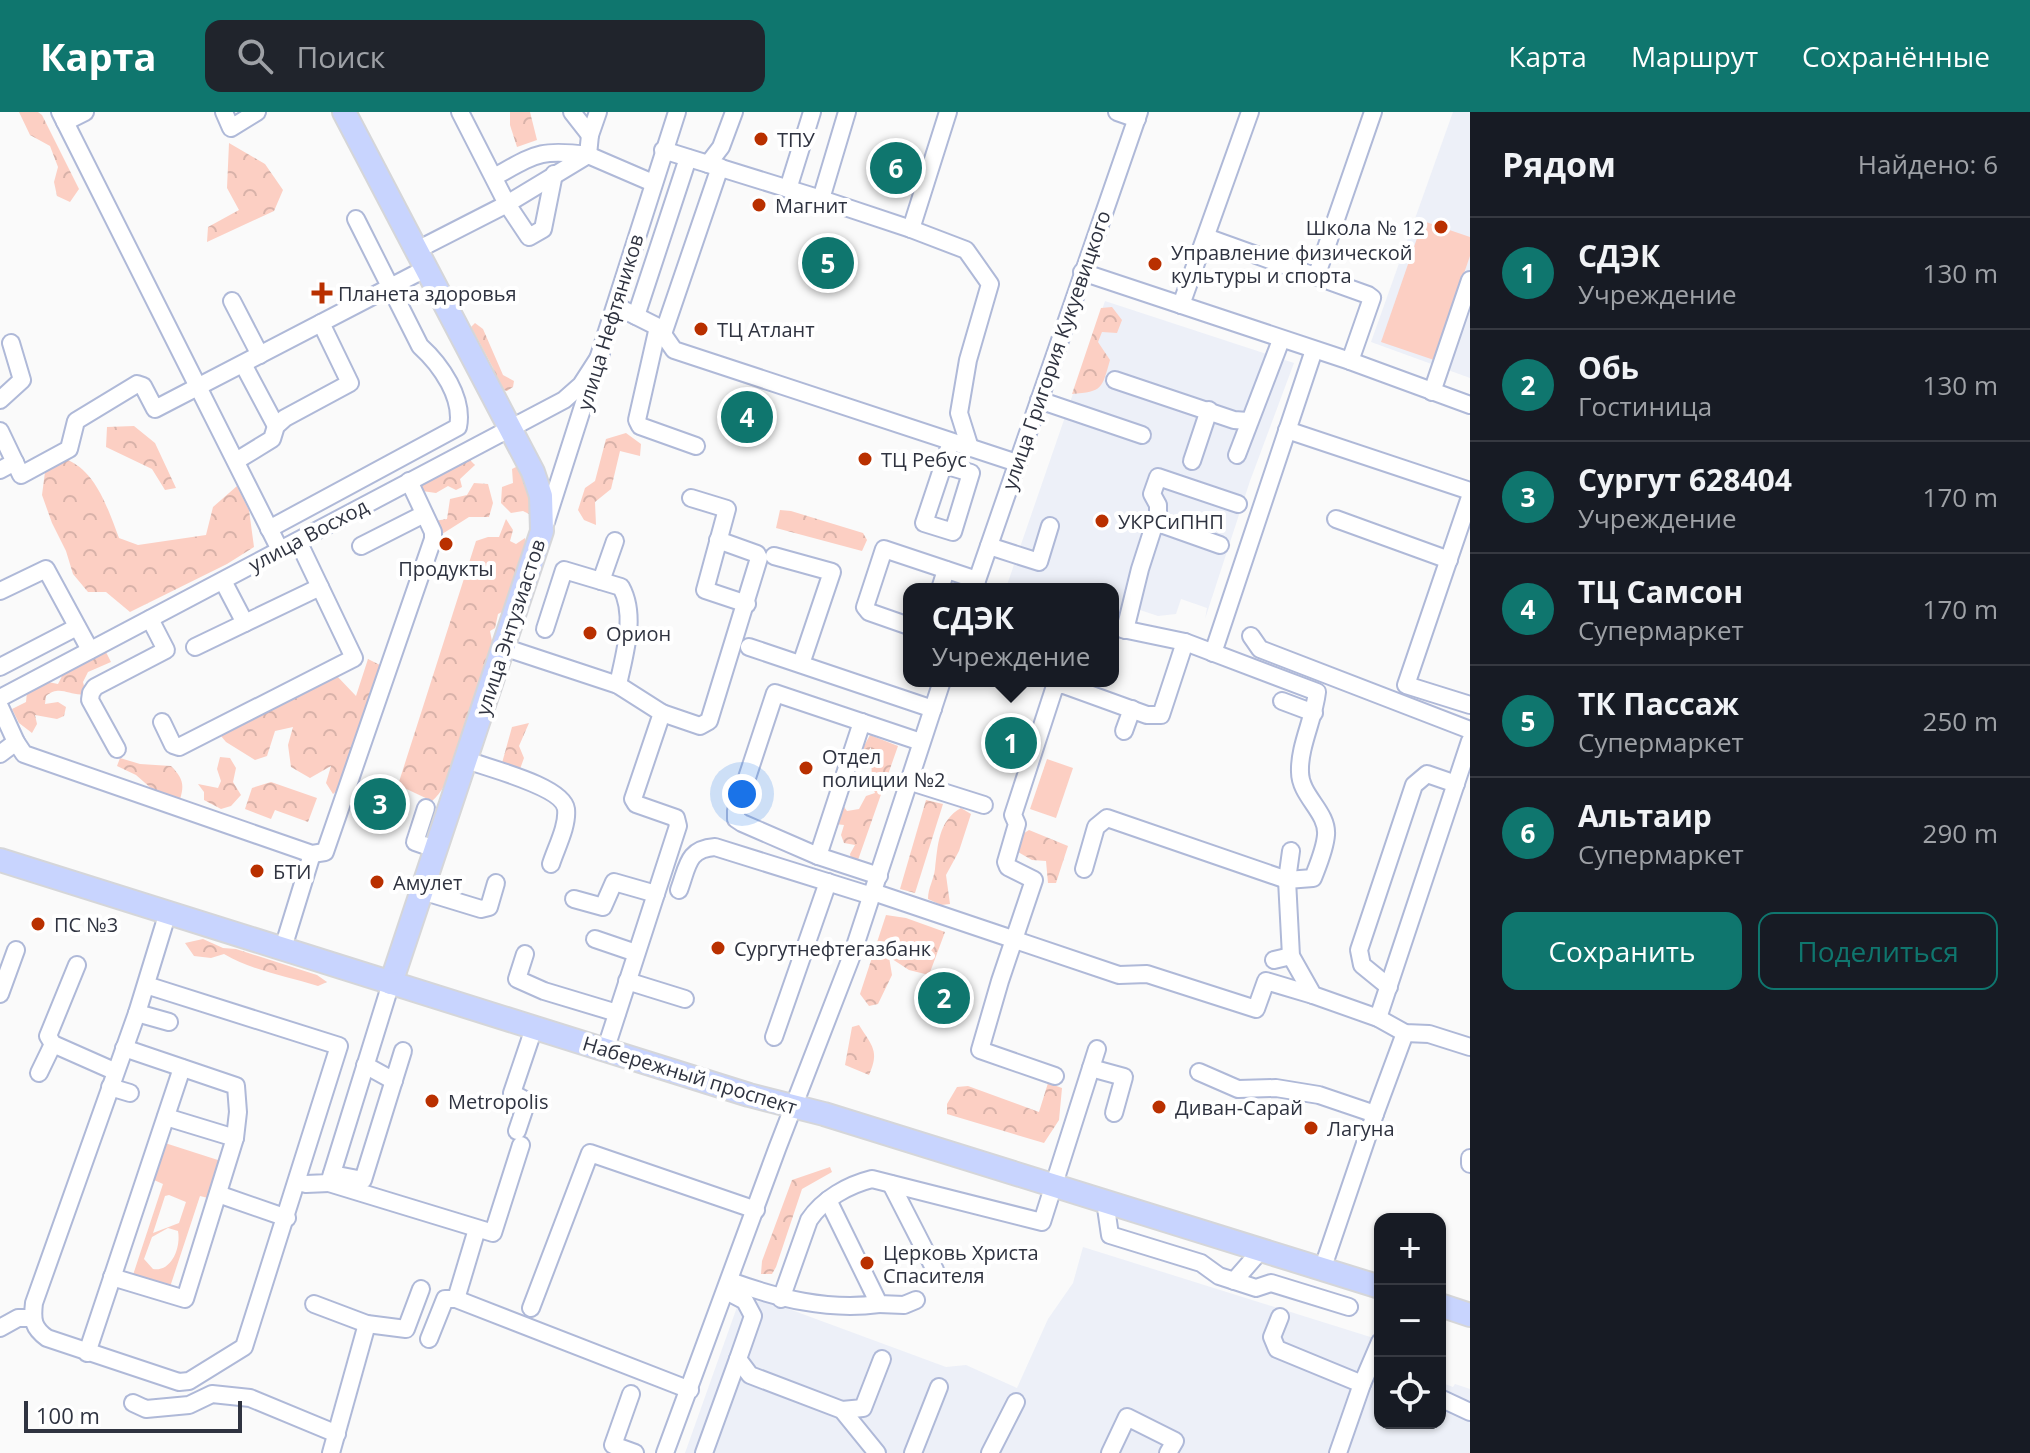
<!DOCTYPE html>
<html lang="ru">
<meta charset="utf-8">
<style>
body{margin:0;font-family:"Open Sans",sans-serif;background:#20242c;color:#f1f3f6}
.controls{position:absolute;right:24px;bottom:24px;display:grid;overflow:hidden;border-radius:16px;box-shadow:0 2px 6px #0004}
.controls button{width:72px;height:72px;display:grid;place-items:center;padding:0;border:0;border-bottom:2px solid #363941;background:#171b24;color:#f1f3f6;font:40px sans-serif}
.scale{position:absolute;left:24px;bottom:20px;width:218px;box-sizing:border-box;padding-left:8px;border:4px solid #2f3340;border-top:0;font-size:22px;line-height:28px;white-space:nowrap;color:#2f3340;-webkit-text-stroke:6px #fff;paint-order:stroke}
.you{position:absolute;left:742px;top:682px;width:28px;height:28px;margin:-20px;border:6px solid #fff;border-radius:50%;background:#1a73e8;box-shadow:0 0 0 12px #1a73e833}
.badge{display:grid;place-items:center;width:52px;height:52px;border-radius:50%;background:#0f766e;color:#fff;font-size:26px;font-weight:700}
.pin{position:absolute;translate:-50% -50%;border:4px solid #fff;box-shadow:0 2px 8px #0006}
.popup{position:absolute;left:903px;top:471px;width:216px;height:104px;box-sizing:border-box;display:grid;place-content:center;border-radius:16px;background:#171b24;filter:drop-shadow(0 2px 6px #0005);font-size:26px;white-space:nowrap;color:#9ea1a6}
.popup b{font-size:30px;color:#f1f3f6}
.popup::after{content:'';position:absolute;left:50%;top:100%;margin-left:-16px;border:16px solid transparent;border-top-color:#171b24}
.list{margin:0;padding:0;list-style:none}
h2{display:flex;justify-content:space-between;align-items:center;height:104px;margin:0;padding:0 32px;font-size:34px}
h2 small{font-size:26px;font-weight:400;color:#9ea1a6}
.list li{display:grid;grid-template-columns:52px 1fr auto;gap:24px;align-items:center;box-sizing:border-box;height:112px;padding:0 32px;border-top:2px solid #363941}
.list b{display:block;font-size:30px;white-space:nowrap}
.list p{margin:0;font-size:26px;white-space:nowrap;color:#9ea1a6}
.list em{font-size:26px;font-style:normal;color:#9ea1a6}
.actions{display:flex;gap:16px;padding:24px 32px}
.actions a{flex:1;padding:18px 0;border:2px solid #0f766e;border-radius:16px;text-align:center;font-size:28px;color:#0f766e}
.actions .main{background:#0f766e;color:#fff}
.icon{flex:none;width:44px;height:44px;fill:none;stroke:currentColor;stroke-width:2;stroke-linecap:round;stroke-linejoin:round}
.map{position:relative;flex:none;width:1470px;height:1341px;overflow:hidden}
header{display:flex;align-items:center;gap:48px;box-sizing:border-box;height:112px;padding:0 40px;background:#0f766e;color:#fff}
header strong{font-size:38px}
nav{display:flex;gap:44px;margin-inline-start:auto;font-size:28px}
.search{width:560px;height:72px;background:#20242c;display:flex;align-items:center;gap:20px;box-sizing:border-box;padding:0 28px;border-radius:16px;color:#9ea1a6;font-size:30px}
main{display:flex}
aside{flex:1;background:#171b24}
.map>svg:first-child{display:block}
</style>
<header>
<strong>Карта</strong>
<div class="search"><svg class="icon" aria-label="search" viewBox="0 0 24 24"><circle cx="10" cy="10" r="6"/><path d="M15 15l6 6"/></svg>Поиск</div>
<nav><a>Карта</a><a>Маршрут</a><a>Сохранённые</a></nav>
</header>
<main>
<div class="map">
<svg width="1470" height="1341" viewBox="0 0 1470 1341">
<defs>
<pattern id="forest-crowns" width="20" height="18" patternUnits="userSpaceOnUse" patternTransform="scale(2)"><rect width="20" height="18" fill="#fccfc3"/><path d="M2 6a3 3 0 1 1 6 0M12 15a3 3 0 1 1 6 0" fill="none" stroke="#d8b2a9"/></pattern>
</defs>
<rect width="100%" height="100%" fill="#fafafa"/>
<g fill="#edf0f8">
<path d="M1453,0H1470V266L1371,230Z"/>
<path d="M1105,189L1294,251L1250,369L1205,507L1207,496L1181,487L1176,502L1158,504L1125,493L1119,505L1113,504V477H1021L1007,473Z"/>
<path d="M1083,1135L1380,1228V1311H1440V1270L1453,1275L1455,1272L1470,1277V1341H685L737,1195L745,1189L770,1190L946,1255L966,1253L1017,1276L1048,1207L1073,1171Z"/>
</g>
<g fill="#fccfc3" fill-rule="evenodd">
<path d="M1423,109L1470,125V144L1434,248L1381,230Z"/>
<path d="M1047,647L1073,656L1056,706L1030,697Z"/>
<path d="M165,1031L221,1049L208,1086L200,1084L169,1178L132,1166L163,1072L154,1068ZM169,1083L186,1090L179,1111L153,1121L165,1084ZM168,1116L178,1119C181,1135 172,1160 153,1157L144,1147L152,1125Z"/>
</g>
<g fill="url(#forest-crowns)">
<path d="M19,0H38L42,3L79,77L70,90L57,84L54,70L58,55L50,34L30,23Z"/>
<path d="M510,0H530L537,28L517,35L510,13Z"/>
<path d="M229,31L265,52L283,78L274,99L207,130L208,115L239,98L227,76Z"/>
<path d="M1112,195L1122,208L1117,221L1102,220L1098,230L1110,248C1102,276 1103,280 1072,282L1101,196Z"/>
<path d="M475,211L483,217L503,263L514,269L513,275L507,279L500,277L495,270L493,256L471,215Z"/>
<path d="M134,314L155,331L176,376L165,378L152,357L106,335L107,315Z"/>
<path d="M626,321L641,332L640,344L620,339L611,377L595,390L596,413L584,408L578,398L585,376L595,369L606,327Z"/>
<path d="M65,347C96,358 108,397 119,426L138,433L206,423L213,395L237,374L249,398L254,435L227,452L130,500L106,480H88L73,462L66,439L52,411L42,383L45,360Z"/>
<path d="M470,348L475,353L460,367L462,375L456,378L448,374L436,381L422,379L420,372Z"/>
<path d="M520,353L536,400L529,402L523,399L511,401L501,391L502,375L513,371L512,357Z"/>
<path d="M474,371L488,372L493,391L489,405H469L439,424L434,409L447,407L450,387L467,383Z"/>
<path d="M780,398L791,399L863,421L867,428L862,439L776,416Z"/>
<path d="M506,407L513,418L510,429L516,432L525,426L527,433L506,498L498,502L495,516L490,519L492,529C480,568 461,665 432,689L398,673L476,429L488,425H499Z"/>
<path d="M105,538L111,550L88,560L83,570L86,582C69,585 61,572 46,584L45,592L58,590L66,595L64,604L57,607L35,603L37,612L32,621L19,611L12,597L26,590L27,580L48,570L58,572L63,562Z"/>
<path d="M368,547L380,553L375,583L345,672L333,682L326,671L331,654L310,666L291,655L288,633L293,615L275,619L267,644L255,648L226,630L221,624L336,563L356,584Z"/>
<path d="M529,611L519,634L524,646L520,657L502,651L512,615Z"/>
<path d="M870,623L898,634L858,748H851L850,742L855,733L844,731L841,723L844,713L835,712L844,695L847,699L859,697L866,684L875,681L872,673L871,635L863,646L864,634Z"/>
<path d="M220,645L230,646L236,656L233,670L241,683L231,694L221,697L204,688V680L198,672L218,676L221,669L217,657Z"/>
<path d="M120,646L140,652L171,654C182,665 185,672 180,687L152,677L136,663L117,654Z"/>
<path d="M271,670L317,686L308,710L275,698L271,707L245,697L252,676Z"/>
<path d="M926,688L943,692L915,781L900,777Z"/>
<path d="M961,696L971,702L959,739L946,763L950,792L941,793L928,787C928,776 934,767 935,757C938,733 938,709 961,696Z"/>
<path d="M1029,718L1068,734L1056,771H1048L1046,749L1032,748L1018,740L1021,723Z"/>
<path d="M886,803L906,806L945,820L929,863L909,858L889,845L892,863L878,892L869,894L860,882Z"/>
<path d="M203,827L223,836L236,837L317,863L327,870L318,874C286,864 253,859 224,842L211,846L194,844L185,831Z"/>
<path d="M859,913C872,934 880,939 869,963L845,953L852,915Z"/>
<path d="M1048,971L1062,976L1059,1008L1044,1031L947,1002V992L957,975L968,974L1039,1000Z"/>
<path d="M830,1055L832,1060L802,1077L776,1155L772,1162H761L762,1149L792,1068Z"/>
</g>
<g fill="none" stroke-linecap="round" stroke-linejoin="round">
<g stroke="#afb9d8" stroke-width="20">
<g id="minor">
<path d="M60,0L280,438"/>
<path d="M224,0L231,16L257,0"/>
<path d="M460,0L507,92L529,125L543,117L554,62"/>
<path d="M572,0L590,23L598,0"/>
<path d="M1117,0L1137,7"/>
<path d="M65,10L85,0"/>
<path d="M663,38L821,87L911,117L966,138L990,172L968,248L959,301L970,336"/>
<path d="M708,52L721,35L734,0"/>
<path d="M494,65C536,42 539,37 588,43L590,23"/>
<path d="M788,77L812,0"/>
<path d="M821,87L847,0"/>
<path d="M911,117L948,0"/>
<path d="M1206,125L1368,183L1372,186L1350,249"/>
<path d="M417,138L507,92L588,43L653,71"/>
<path d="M1082,160L1350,249L1470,293"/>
<path d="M1316,165L1373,0"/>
<path d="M232,189L260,243"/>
<path d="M1181,193L1250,0"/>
<path d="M616,194L658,215L674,238L1017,351"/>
<path d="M636,204L688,46"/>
<path d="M658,215L637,308L640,314L696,334"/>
<path d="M663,222L720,55"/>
<path d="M243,252L276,314"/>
<path d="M1115,268L1234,308L1248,309"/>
<path d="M1432,280L1470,168"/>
<path d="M0,288L22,268L11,231"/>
<path d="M1039,288L1142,323"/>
<path d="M1287,318L1470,379"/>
<path d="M0,319L21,363L69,337L76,309L137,272L143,274L155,297L425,157"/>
<path d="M1237,343L1281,228"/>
<path d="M236,349L272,327L276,314L285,306L350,271L321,211"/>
<path d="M1192,349L1209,298"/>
<path d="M944,353L971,361L953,420L924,411L951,330"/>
<path d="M0,358L15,350"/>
<path d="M1470,385L1406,573L1470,593"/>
<path d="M691,386L727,397L705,478L747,492"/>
<path d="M1336,407L1449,448"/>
<path d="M546,410L677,0"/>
<path d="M1155,410L1220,433"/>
<path d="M269,417L458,315C464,286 441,253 420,234L356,107"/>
<path d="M361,434L424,402"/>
<path d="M989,434L1039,450L1050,414"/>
<path d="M774,444L832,460L801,552"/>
<path d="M223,469L245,511"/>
<path d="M601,469L615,429"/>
<path d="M940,477L946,458"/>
<path d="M974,477L1139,0"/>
<path d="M0,479L46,457L90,538"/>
<path d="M909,514L869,500L865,495L884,437L977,468"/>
<path d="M545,517L564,458L621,475C637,504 624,543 618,573"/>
<path d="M1125,518L1140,457L1158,401V393L1152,382L1158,365L1238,392"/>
<path d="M1251,524L1260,537L1470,618"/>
<path d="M195,535L320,475"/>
<path d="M503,535L618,573L662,601L633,687L636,692L676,706L678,714L605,939"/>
<path d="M749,535L933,597"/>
<path d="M1213,541L1314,238"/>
<path d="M0,555L77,515"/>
<path d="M0,586L564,288L581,273L601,242"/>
<path d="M1282,589L1314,601"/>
<path d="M0,595L16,630L24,642L312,742L325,740L433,427V420L409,369"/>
<path d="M662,601L700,614L709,609L759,446L757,442L718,428"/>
<path d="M162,610L173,633L179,635L354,546L298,429"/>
<path d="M1124,619L1132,597"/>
<path d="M117,637L90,588L91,581L95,575L166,538L150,507"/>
<path d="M0,642L16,630"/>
<path d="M467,648C487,656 563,674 566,697C568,714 556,736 551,752"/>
<path d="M908,669L984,693"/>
<path d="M426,696L415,730L435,737"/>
<path d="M1291,739L1287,768L1291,844L1313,883L1378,906L1405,921L1429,922L1470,935"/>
<path d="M818,744L862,610"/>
<path d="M1084,757L1096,715L1107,706L1287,768L1313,766C1318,753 1325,737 1326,723C1328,700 1300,684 1300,660C1299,634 1314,607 1317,580L1185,530L1113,515"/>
<path d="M879,764L818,744L742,711L736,707V699L775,581L921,630"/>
<path d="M679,778C688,754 687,737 715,735L872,784"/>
<path d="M422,779L481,797L489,795L496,771"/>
<path d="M873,780L1119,863L1147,862L1256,897L1266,869L1313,883"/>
<path d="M574,787L603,795L614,770L656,782"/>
<path d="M595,827L636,841"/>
<path d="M283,836L312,742"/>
<path d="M525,842L517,867L544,879L617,901"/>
<path d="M1274,848L1291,844"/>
<path d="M77,853L48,924L53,932L114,959"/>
<path d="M627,869L685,887"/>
<path d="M146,873L339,934L244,1235L189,1269L179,1270L47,1226C33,1216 32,1208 34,1191L137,901L168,800"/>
<path d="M1389,875L1362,853L1359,838L1414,673L1427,662L1456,672"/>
<path d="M0,882L16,838"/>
<path d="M137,901L169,910"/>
<path d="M1378,906L1470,629"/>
<path d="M774,925L828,770"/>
<path d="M365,953L394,969"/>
<path d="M1091,956L1124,965L1114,1001"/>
<path d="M1199,960L1238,977L1276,976L1319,983L1375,1002L1322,1158"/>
<path d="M39,961L53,932"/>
<path d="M1055,964L980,938L1000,869L1034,768L1008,755L1006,750L1017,712L1013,703L1054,577L1058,573H1064L1147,603H1161L1185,530"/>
<path d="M110,975L130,981"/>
<path d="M1375,1002L1405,921"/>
<path d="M166,1005L235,1026"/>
<path d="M517,1019L527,989L512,981L534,916"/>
<path d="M1470,1046V1052"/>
<path d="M332,1062L363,1068L403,939"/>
<path d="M298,1070L306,1072L329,1071L391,871"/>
<path d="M329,1071L493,1121L521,1033"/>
<path d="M891,1072L935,1158"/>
<path d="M218,1082L287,1106"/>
<path d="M828,1088L879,1192L904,1193L916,1188"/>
<path d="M1105,1089L1110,1123L1201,1151L1219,1164L1256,1176L1271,1171L1349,1195"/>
<path d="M112,1165L185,1187L235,1026L238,1000L236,974L124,936"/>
<path d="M730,1169C777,1186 828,1199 879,1192"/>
<path d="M1234,1169L1261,1138"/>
<path d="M726,1179L745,1189L753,1204L738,1247L750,1263L842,1298L877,1341"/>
<path d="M456,1187L477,1117"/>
<path d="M781,1187L809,1108C823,1087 848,1073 872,1067L1042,1110L1097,937"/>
<path d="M314,1192L367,1212L406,1217L421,1177"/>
<path d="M531,1196L590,1041L756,1098"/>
<path d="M1280,1205L1272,1225L1277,1237L1362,1272"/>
<path d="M0,1216L18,1206H32"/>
<path d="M429,1227L445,1187H456L690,1278"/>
<path d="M87,1241L182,956"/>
<path d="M631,1282L613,1333L635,1341"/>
<path d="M1440,1286L1470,1300"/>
<path d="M133,1291L146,1297L189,1293L212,1282L250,1286L337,1322"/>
<path d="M842,1298L863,1296L882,1247"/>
<path d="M331,1341L367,1212"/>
<path d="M665,1341L777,1037L852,843L942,569"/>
<path d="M704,1341L738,1247"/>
<path d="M913,1341L939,1275"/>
<path d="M990,1341L1016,1290"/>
<path d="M1110,1341L1127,1305L1175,1329L1168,1341"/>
<path d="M1338,1341L1362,1272L1380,1230"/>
</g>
</g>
<g stroke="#d5d6d9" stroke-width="26">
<g id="major">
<path d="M344,0L533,360L541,384L542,419L391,871"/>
<path d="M0,748L749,983L824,1002L1380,1175"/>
<path d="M1440,1193L1470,1203"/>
</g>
</g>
<use href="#minor" stroke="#fff" stroke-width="16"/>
<use href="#major" stroke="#c8d4fe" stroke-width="22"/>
</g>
<g fill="#b93000" stroke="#fff" stroke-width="3">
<circle cx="761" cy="27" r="8"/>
<circle cx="759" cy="93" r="8"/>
<circle cx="1441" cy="115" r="8"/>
<circle cx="1155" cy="152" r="8"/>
<path d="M318 169h8v8h8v8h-8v8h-8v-8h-8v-8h8z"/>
<circle cx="701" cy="217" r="8"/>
<circle cx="865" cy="347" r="8"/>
<circle cx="1102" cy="409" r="8"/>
<circle cx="446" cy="432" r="8"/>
<circle cx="590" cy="521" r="8"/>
<circle cx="806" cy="656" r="8"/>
<circle cx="257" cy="759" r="8"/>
<circle cx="377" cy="770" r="8"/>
<circle cx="38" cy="812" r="8"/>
<circle cx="718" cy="836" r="8"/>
<circle cx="432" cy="989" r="8"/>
<circle cx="1159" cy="995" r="8"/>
<circle cx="1311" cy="1016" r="8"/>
<circle cx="867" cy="1151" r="8"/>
</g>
<g text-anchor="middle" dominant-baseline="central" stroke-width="8" stroke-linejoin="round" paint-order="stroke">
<g font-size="20" fill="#2f3340" stroke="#fff" text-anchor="start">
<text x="777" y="27">ТПУ</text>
<text x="775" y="93">Магнит</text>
<text x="1425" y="115" text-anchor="end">Школа № 12</text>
<text x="1171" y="140">Управление физической<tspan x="1171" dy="23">культуры и спорта</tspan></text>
<text x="338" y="181">Планета здоровья</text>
<text x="717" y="217">ТЦ Атлант</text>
<text x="881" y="347">ТЦ Ребус</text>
<text x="1118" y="409">УКРСиПНП</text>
<text x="446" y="456" text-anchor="middle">Продукты</text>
<text x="606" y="521">Орион</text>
<text x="822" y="644">Отдел<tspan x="822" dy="23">полиции №2</tspan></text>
<text x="273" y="759">БТИ</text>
<text x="393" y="770">Амулет</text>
<text x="54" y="812">ПС №3</text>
<text x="734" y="836">Сургутнефтегазбанк</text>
<text x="448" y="989">Metropolis</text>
<text x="1175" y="995">Диван-Сарай</text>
<text x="1327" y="1016">Лагуна</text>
<text x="883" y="1140">Церковь Христа<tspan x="883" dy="23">Спасителя</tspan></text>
</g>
<g font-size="20" fill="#2f3340" stroke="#fff">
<text transform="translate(610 210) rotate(-73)">улица Нефтяников</text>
<text transform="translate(1056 238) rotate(-71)">улица Григория Кукуевицкого</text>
<text transform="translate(308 423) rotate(-28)">улица Восход</text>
<text transform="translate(510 515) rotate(-72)">улица Энтузиастов</text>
<text transform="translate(690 963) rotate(17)">Набережный проспект</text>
</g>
</g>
</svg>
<div class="controls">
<button>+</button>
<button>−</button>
<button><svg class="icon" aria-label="locate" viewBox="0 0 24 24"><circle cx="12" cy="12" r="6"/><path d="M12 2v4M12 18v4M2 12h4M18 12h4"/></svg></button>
</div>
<div class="scale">100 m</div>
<div class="you"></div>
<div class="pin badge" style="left:1011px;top:631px">1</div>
<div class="popup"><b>СДЭК</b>Учреждение</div>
<div class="pin badge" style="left:944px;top:886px">2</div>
<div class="pin badge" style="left:380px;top:692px">3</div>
<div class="pin badge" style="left:747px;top:305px">4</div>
<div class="pin badge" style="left:828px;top:151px">5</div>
<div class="pin badge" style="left:896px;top:56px">6</div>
</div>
<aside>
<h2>Рядом<small>Найдено: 6</small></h2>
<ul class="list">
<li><span class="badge">1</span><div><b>СДЭК</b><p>Учреждение</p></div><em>130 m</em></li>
<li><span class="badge">2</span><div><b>Обь</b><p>Гостиница</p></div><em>130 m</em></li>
<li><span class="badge">3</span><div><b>Сургут 628404</b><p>Учреждение</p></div><em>170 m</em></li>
<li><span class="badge">4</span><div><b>ТЦ Самсон</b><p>Супермаркет</p></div><em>170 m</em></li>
<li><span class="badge">5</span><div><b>ТК Пассаж</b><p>Супермаркет</p></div><em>250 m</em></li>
<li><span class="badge">6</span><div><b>Альтаир</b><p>Супермаркет</p></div><em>290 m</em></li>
</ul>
<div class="actions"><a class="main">Сохранить</a><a>Поделиться</a></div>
</aside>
</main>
